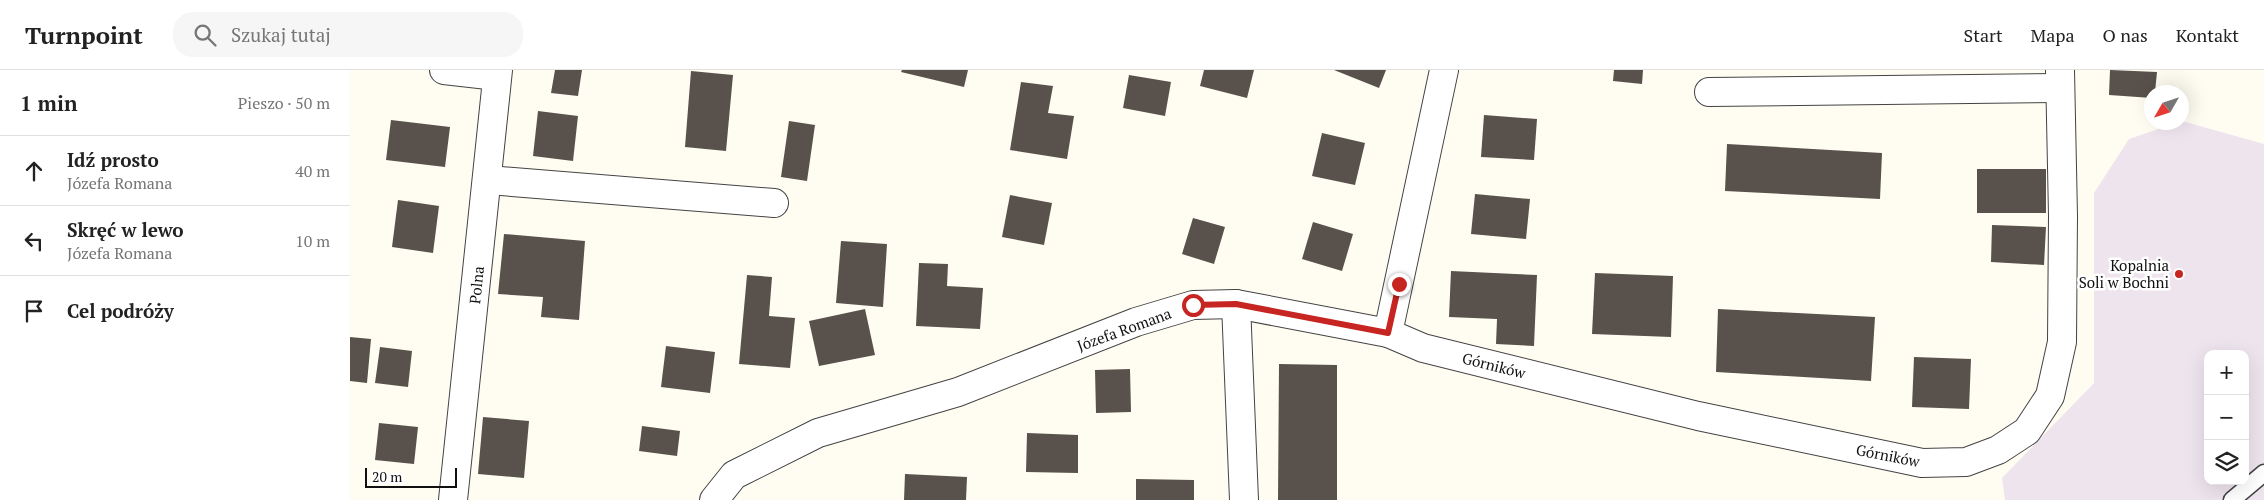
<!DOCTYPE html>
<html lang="pl">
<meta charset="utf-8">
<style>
body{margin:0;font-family:"PT Serif",serif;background:#f6f6f6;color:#222}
.controls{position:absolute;right:15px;bottom:15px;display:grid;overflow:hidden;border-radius:10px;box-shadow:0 5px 20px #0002}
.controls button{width:45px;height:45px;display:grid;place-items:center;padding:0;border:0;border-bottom:1px solid #e0e0e0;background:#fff;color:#222;font:25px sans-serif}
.compass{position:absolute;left:1794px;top:15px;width:45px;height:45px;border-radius:50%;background:#fff;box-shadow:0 5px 20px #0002;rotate:231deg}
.scale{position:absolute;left:15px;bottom:12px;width:92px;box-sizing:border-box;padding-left:5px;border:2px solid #101010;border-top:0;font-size:14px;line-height:18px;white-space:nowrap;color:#101010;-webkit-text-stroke:4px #fff;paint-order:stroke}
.stop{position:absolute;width:15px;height:15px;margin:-11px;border:4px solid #c62521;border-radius:50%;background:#fff}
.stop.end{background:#c62521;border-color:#fff;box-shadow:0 1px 5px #0008}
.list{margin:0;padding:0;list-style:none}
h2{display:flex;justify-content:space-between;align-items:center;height:65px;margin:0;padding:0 20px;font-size:21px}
h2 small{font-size:16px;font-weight:400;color:#767676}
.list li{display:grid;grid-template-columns:32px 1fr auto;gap:15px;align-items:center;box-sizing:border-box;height:70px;padding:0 20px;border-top:1px solid #e0e0e0}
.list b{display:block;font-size:19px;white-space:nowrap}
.list p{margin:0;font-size:16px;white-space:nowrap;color:#767676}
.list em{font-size:16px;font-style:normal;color:#767676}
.icon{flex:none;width:28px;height:28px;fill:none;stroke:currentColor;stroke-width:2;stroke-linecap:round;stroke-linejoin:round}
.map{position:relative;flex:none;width:1914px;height:430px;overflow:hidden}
header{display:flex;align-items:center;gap:30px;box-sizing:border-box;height:70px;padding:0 25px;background:#fff;border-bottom:1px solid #e0e0e0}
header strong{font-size:24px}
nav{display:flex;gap:28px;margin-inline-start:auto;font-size:18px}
.search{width:350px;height:45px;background:#f6f6f6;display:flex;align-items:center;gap:12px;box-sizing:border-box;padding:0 18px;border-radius:20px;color:#767676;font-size:19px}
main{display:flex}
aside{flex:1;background:#fff}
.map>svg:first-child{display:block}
</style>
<header>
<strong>Turnpoint</strong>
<div class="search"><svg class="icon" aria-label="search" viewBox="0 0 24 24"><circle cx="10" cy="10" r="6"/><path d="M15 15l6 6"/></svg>Szukaj tutaj</div>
<nav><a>Start</a><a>Mapa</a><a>O nas</a><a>Kontakt</a></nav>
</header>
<main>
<aside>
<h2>1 min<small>Pieszo · 50 m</small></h2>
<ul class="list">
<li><svg class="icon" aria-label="ahead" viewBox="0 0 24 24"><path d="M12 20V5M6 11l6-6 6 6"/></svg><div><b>Idź prosto</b><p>Józefa Romana</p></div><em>40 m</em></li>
<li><svg class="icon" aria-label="left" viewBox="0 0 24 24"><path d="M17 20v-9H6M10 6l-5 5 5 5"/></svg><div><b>Skręć w lewo</b><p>Józefa Romana</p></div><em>10 m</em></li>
<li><svg class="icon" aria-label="arrive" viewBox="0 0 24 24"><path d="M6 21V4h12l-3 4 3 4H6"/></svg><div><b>Cel podróży</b></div></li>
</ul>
</aside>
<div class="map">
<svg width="1914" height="430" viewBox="0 0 1914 430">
<rect width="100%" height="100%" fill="#fffdf2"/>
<path fill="#eee4ee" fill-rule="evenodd" d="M1832,51L1914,74V430H1655L1652,408L1744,313V123L1779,69ZM1858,284H1895V411H1858Z"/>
<g fill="#59514b">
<path d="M205,0H232L228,26L201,23Z"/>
<path d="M552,0H618L614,17L551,2Z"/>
<path d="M854,0H904L897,28L850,16Z"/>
<path d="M984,0H1036L1029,18Z"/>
<path d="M1264,0H1293L1292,14L1263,11Z"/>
<path d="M1760,0L1807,2L1805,22H1802V28L1759,25Z"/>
<path d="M341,1L383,5L376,81L335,77Z"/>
<path d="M779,5L821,12L815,46L773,38Z"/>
<path d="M671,12L703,16L698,43L724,46L717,89L660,80Z"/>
<path d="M188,41L228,46L223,91L183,86Z"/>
<path d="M1134,45L1187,49L1184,90L1131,87Z"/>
<path d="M41,50L100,57L95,97L36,90Z"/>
<path d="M439,51L465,55L457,111L431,107Z"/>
<path d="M972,63L1015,73L1005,115L962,106Z"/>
<path d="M1377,74L1532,83L1530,129L1375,121Z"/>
<rect x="1627" y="99" width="69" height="44"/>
<path d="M1125,124L1180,129L1176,169L1121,164Z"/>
<path d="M660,125L702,133L694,175L652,167Z"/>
<path d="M48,130L89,136L83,183L42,177Z"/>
<path d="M843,148L875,157L864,194L832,184Z"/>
<path d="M963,152L1003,164L992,201L952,189Z"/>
<path d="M1642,155L1696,157L1694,195L1641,192Z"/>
<path d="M154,164L235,171L229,250L191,247L193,227L148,224Z"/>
<path d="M491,171L537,174L533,237L486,233Z"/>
<path d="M569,193L598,194L597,216L633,218L630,259L566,256Z"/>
<path d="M1101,201L1187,205L1184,276L1146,274L1147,249L1099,247Z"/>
<path d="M1245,203L1323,206L1321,267L1242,264Z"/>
<path d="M397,205L422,207L419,246L445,248L440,298L389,294Z"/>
<path d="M515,239L525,285L469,296L459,251Z"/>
<path d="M1368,239L1525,247L1521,311L1366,302Z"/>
<path d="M0,267L21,269L17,313L0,311Z"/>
<path d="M316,276L365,282L360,323L311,317Z"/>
<path d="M30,277L62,281L58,317L25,313Z"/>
<path d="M1564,287L1621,289L1619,339L1562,337Z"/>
<path d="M929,294L987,295V430H928Z"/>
<path d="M780,299L781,342L746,343L745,300Z"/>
<path d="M133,347L179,351L174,408L128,404Z"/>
<path d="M29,353L68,357L64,394L25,390Z"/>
<path d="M292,356L330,361L327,386L289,381Z"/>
<path d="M677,363L728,365V403L676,402Z"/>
<path d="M555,404L617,407L616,430H554Z"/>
<path d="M786,409L844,410V430H786Z"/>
</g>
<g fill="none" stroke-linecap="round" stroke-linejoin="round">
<g stroke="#434343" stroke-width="19">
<path id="service" d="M1882,430L1914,403"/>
</g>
<g stroke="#434343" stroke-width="30">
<g id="minor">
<path d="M94,0L147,6"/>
<path d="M1359,22L1709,18"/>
<path d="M138,110L424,133"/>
<path d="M886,234L894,430"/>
<path d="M1038,263L1094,0"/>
<path d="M103,430L148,0"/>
<path d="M364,430L384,405L468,363L608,322L786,252L843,235L886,234L1038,263L1073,278L1348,346L1572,393L1616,392L1648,380L1677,361L1700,326L1712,272L1713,146L1710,0"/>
</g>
</g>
<use href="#service" stroke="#fff" stroke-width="16"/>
<use href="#minor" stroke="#fff" stroke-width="28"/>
</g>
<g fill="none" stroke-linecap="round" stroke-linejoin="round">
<path stroke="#c62521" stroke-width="6" d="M843,235L886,234L1038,263L1049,214"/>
</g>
<circle fill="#c62521" stroke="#fff" stroke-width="2" cx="1829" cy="204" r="5"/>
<g text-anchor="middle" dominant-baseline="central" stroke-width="5" stroke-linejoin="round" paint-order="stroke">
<g font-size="15" fill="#101010" stroke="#fff" text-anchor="end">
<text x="1819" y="195">Kopalnia<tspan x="1819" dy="17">Soli w Bochni</tspan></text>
</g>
<g font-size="15" fill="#101010" stroke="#fff">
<text transform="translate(126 215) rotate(-84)">Polna</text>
<text transform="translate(774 259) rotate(-20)">Józefa Romana</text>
<text transform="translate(1144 295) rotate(14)">Górników</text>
<text transform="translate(1538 385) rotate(11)">Górników</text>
</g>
</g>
</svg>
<div class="controls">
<button>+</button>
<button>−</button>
<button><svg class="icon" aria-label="layers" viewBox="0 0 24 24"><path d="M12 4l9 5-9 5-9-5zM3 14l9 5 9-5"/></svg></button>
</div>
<svg class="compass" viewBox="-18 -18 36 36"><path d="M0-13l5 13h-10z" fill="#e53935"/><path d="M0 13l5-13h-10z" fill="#767676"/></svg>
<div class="scale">20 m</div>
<div class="stop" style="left:843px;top:235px"></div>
<div class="stop end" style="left:1049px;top:214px"></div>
</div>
</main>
